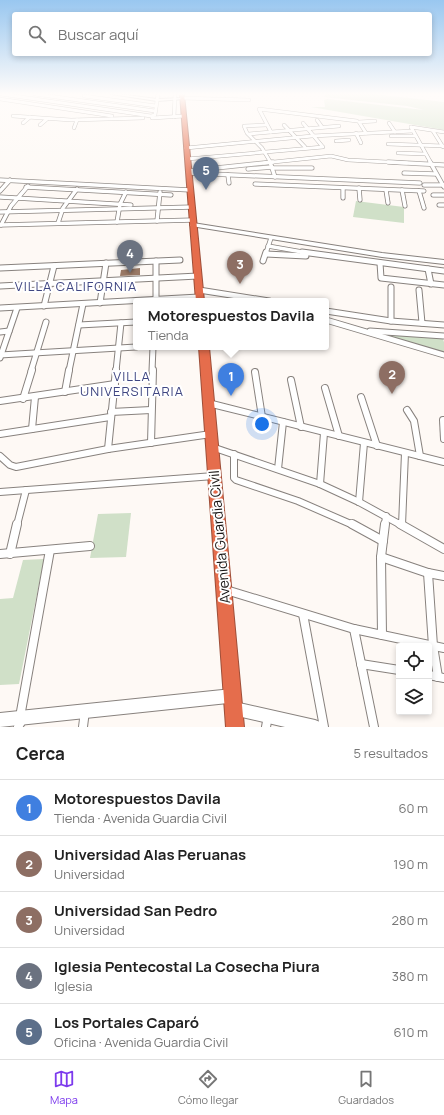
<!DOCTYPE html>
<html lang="es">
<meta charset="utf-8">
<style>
body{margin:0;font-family:Manrope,sans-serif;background:#f2f2f2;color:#222}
.controls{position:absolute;right:12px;bottom:12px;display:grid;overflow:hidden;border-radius:4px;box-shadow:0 2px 6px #0003}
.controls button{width:36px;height:36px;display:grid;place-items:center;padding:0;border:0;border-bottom:1px solid #e0e0e0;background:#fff;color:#222;font:20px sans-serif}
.you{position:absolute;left:262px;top:424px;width:14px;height:14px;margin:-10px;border:3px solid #fff;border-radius:50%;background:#1a73e8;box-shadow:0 0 0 6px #1a73e833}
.badge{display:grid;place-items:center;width:26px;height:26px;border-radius:50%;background:#7c3aed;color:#fff;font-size:13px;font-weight:700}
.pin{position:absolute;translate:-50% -33px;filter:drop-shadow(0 1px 2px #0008)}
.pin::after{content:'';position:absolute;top:21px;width:14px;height:12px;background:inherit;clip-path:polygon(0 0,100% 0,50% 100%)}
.popup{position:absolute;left:133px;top:298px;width:196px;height:52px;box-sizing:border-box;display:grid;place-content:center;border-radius:4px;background:#fff;filter:drop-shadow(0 1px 3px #0005);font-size:13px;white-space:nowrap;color:#767676}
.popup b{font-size:15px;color:#222}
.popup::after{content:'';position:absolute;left:50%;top:100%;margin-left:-8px;border:8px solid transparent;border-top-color:#fff}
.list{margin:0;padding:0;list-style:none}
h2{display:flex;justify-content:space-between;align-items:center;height:52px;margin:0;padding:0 16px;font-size:17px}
h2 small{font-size:13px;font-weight:400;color:#767676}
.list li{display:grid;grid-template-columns:26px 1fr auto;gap:12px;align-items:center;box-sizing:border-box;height:56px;padding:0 16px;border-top:1px solid #e0e0e0}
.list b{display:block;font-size:15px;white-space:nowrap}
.list p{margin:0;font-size:13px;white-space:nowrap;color:#767676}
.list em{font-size:13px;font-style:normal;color:#767676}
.icon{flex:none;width:22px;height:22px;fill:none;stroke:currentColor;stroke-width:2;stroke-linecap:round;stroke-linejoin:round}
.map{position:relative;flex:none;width:444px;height:727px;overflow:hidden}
.search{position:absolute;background:#fff;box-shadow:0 2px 6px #0003;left:12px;right:12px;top:12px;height:44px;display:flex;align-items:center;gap:10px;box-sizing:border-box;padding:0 14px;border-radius:4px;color:#767676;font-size:15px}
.sheet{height:332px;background:#fff}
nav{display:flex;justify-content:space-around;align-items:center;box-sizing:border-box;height:56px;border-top:1px solid #e0e0e0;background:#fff;font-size:11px;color:#767676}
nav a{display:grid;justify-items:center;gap:2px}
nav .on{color:#7c3aed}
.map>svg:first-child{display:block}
</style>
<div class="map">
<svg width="444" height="727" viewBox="0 0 444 727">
<rect width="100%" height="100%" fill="#fef9f5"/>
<g fill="#d0e0c8">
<path d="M326,94H375L444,102V130L311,107H325L324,100L327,99L424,110L407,106L324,97Z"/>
<path d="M356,201L404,207V223L353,217Z"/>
<path d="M375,332L394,335L442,337L444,342V353Z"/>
<path d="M131,513L126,557L90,558L98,514Z"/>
<path d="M44,559L19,684L0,685V599L13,598L23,560Z"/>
</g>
<path fill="#997966" d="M140,268V275L120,276L121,270Z"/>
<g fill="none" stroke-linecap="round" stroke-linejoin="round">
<g stroke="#88827e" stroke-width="4">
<g id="street-far4">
<path d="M1,94L151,116L155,115L158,94"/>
<path d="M35,94L155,111"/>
<path d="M84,96L156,106"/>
<path d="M182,98L249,100"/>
<path d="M0,99L112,116"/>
<path d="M13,116L71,120L143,118"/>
<path d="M174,117L175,94"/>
<path d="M152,118L184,116"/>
<path d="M317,120L322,127"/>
<path d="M23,123L30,117"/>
<path d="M303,123L322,146"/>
<path d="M389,123L395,132"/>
<path d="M40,125L47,119"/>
<path d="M266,125L244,126L247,133L262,148L271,163"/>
<path d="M284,125L305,147"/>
<path d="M411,127L431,163"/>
<path d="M411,127L444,132"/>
<path d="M74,128L77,120"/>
<path d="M433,131L443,147"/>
<path d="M271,132L259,109L357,121"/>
<path d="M356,133L361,143"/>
<path d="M366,133L359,122L375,121"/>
<path d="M249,134L339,126"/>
<path d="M391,136H415"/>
<path d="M336,141L349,140"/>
<path d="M388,144L444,146"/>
<path d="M186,148L312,136L413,131"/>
<path d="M398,153L425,154"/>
<path d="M187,159L323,147"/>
<path d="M264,163L331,156L348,160L407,163"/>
</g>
</g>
<g stroke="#88827e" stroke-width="5">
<g id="street-far3">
<path d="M270,162L275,177"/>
<path d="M388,162L444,165"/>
<path d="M430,162L444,187"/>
<path d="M272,168H312"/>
<path d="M248,169L272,167"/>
<path d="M188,171L273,162"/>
<path d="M189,173L420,183"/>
<path d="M404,173L436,174"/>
<path d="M228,175L229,183"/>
<path d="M0,180L190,190"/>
<path d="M255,184L424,191"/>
<path d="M424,185H444"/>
<path d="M26,187L171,195"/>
<path d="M343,188V198"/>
<path d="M359,188L360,200"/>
<path d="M386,190L388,203"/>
<path d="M402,190L405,206"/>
<path d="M0,191L10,180"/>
<path d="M419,191L424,208"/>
<path d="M433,195H444"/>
<path d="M0,197L131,205"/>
<path d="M439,205H444"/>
<path d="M0,212L192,207"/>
<path d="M157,221L160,192"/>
<path d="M117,222L120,204L126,192"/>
<path d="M58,223L63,208L77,189"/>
<path d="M0,225L193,220"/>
<path d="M1,225L11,206L28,186"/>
<path d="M268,246L308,253"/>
<path d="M266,253L271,238"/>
</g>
</g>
<g stroke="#88827e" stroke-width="7">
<g id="street-far2">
<path d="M302,252L444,271"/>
<path d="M266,254L306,256"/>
<path d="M156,261V300"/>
<path d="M263,261L266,252"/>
<path d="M380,263L381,278L444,285"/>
<path d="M0,268L180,260"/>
<path d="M428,269L431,284"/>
<path d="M0,286L198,276"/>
<path d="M391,287V321"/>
<path d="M199,290L269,301"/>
<path d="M419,290L422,323"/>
<path d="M100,303L106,263"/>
<path d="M44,306L54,266"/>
<path d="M0,308L199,297"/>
<path d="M326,311L391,321L444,325"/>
<path d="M326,320L444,355"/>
<path d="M79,325L136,322"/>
<path d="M370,331L444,336"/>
<path d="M0,332L9,331"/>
<path d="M0,355L136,347"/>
<path d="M0,358L17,308"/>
<path d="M31,371L46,322"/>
<path d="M69,371L83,304"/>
<path d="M116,371L121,323"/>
<path d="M152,371L153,347"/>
</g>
</g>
<g stroke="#88827e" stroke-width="8">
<g id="street-far1">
<path d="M255,372L262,417"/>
<path d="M291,380L301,427"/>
<path d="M325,388L339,436"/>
<path d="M65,392L69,370"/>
<path d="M361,397L377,446"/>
<path d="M23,399L32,370"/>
<path d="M0,401L115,384"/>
<path d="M208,403L444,462"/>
<path d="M407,410L414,421L420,456"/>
<path d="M111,412L151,410"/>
<path d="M443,420L444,439"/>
<path d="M32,429L35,397"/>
<path d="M0,434L110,417"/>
<path d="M151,443L153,370"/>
<path d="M212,447L320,484L359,502L401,525"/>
<path d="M108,449L116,370"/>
<path d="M234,454V478L236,480L298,501L353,525"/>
<path d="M0,456L10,465L16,467L108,449L211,434"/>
<path d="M278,469L283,422"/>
<path d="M320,484L324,433"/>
<path d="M0,492L214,476"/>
<path d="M359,502L364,443"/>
<path d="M17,525L26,490"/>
<path d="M385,525L386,516"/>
<path d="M402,525L405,453"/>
</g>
</g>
<g stroke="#88827e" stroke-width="10">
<g id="street">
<path d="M352,524L383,541"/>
<path d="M400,524L444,549"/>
<path d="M0,554L90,546"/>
<path d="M10,554L17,524"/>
<path d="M381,557L428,573L444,576"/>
<path d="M428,573L433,646L438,677"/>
<path d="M226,590L354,629L444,648"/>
<path d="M303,614L324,727"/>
<path d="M354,629L374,727"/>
<path d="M382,635L381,557L385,524"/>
<path d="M361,664L399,670"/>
<path d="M429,675L444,678"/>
<path d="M20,717L50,550"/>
<path d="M18,727L23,719"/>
<path d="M83,727L85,711"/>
<path d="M266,727L268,716"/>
</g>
</g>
<g stroke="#88827e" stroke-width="2">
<g id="secondary">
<path d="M111,94H119L157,99L182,98L184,99L157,101Z"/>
<path d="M193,223L382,253L444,260V264L382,257L191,226L190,225Z"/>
<path d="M232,689L237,691L239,696L237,701L235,702L315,720L320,722L322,727H285L233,715L228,713L226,708L228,703L0,727V713Z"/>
</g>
</g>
<g stroke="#9e4f39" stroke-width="2">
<g id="highway">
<path d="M180,94H184L204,301H196Z"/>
<path d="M199,347H209L244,727H226Z"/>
</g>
</g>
<use href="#street-far4" stroke="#fff" stroke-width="3"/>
<use href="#street-far3" stroke="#fff" stroke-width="3.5"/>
<use href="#street-far2" stroke="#fff" stroke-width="5"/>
<use href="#street-far1" stroke="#fff" stroke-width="6"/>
<use href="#street" stroke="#fff" stroke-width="8"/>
<use href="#secondary" fill="#fff" fill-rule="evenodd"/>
<use href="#highway" fill="#e56d4c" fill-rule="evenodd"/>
</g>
<linearGradient id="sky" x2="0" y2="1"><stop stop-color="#99c7f0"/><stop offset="0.48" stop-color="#fffcfa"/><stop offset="1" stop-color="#fffcfa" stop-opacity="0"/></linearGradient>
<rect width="444" height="196" fill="url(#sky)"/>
<g text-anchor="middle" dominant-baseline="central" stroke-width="4" stroke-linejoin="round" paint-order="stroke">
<g font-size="13" letter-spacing="1" fill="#3f4682" stroke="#fff">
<text x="76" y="286">VILLA CALIFORNIA</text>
<text x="132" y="376">VILLA<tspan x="132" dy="15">UNIVERSITARIA</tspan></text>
</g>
<g font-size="14" fill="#1b1817" stroke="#fff">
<text transform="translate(219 537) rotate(-95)">Avenida Guardia Civil</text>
</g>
</g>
</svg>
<div class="controls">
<button><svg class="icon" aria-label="locate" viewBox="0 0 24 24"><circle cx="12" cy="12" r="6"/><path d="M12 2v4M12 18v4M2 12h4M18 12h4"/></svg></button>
<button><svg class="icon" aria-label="layers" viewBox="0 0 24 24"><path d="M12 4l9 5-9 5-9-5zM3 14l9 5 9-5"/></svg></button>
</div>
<div class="you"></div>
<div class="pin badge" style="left:231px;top:396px;background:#3f7fe0">1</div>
<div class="popup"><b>Motorespuestos Davila</b>Tienda</div>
<div class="pin badge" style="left:392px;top:394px;background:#8d6e63">2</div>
<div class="pin badge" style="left:240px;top:284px;background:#8d6e63">3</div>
<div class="pin badge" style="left:130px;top:273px;background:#6b7280">4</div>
<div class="pin badge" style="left:206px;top:190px;background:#5c6f8a">5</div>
<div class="search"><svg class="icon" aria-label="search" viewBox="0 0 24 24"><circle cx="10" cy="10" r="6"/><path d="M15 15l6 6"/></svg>Buscar aquí</div>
</div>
<section class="sheet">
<h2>Cerca<small>5 resultados</small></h2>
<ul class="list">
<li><span class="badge" style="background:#3f7fe0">1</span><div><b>Motorespuestos Davila</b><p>Tienda · Avenida Guardia Civil</p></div><em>60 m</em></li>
<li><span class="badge" style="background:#8d6e63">2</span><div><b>Universidad Alas Peruanas</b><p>Universidad</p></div><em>190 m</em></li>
<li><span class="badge" style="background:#8d6e63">3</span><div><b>Universidad San Pedro</b><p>Universidad</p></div><em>280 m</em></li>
<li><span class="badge" style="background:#6b7280">4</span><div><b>Iglesia Pentecostal La Cosecha Piura</b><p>Iglesia</p></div><em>380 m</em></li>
<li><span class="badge" style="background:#5c6f8a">5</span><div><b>Los Portales Caparó</b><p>Oficina · Avenida Guardia Civil</p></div><em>610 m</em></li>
</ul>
</section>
<nav>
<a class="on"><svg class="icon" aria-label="map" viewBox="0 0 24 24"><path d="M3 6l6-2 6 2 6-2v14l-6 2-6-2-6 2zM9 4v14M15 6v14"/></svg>Mapa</a>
<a><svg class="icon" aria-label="directions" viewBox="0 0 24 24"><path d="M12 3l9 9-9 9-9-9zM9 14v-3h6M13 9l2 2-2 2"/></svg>Cómo llegar</a>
<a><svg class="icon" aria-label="saved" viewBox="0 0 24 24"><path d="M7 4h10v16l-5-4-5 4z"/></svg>Guardados</a>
</nav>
